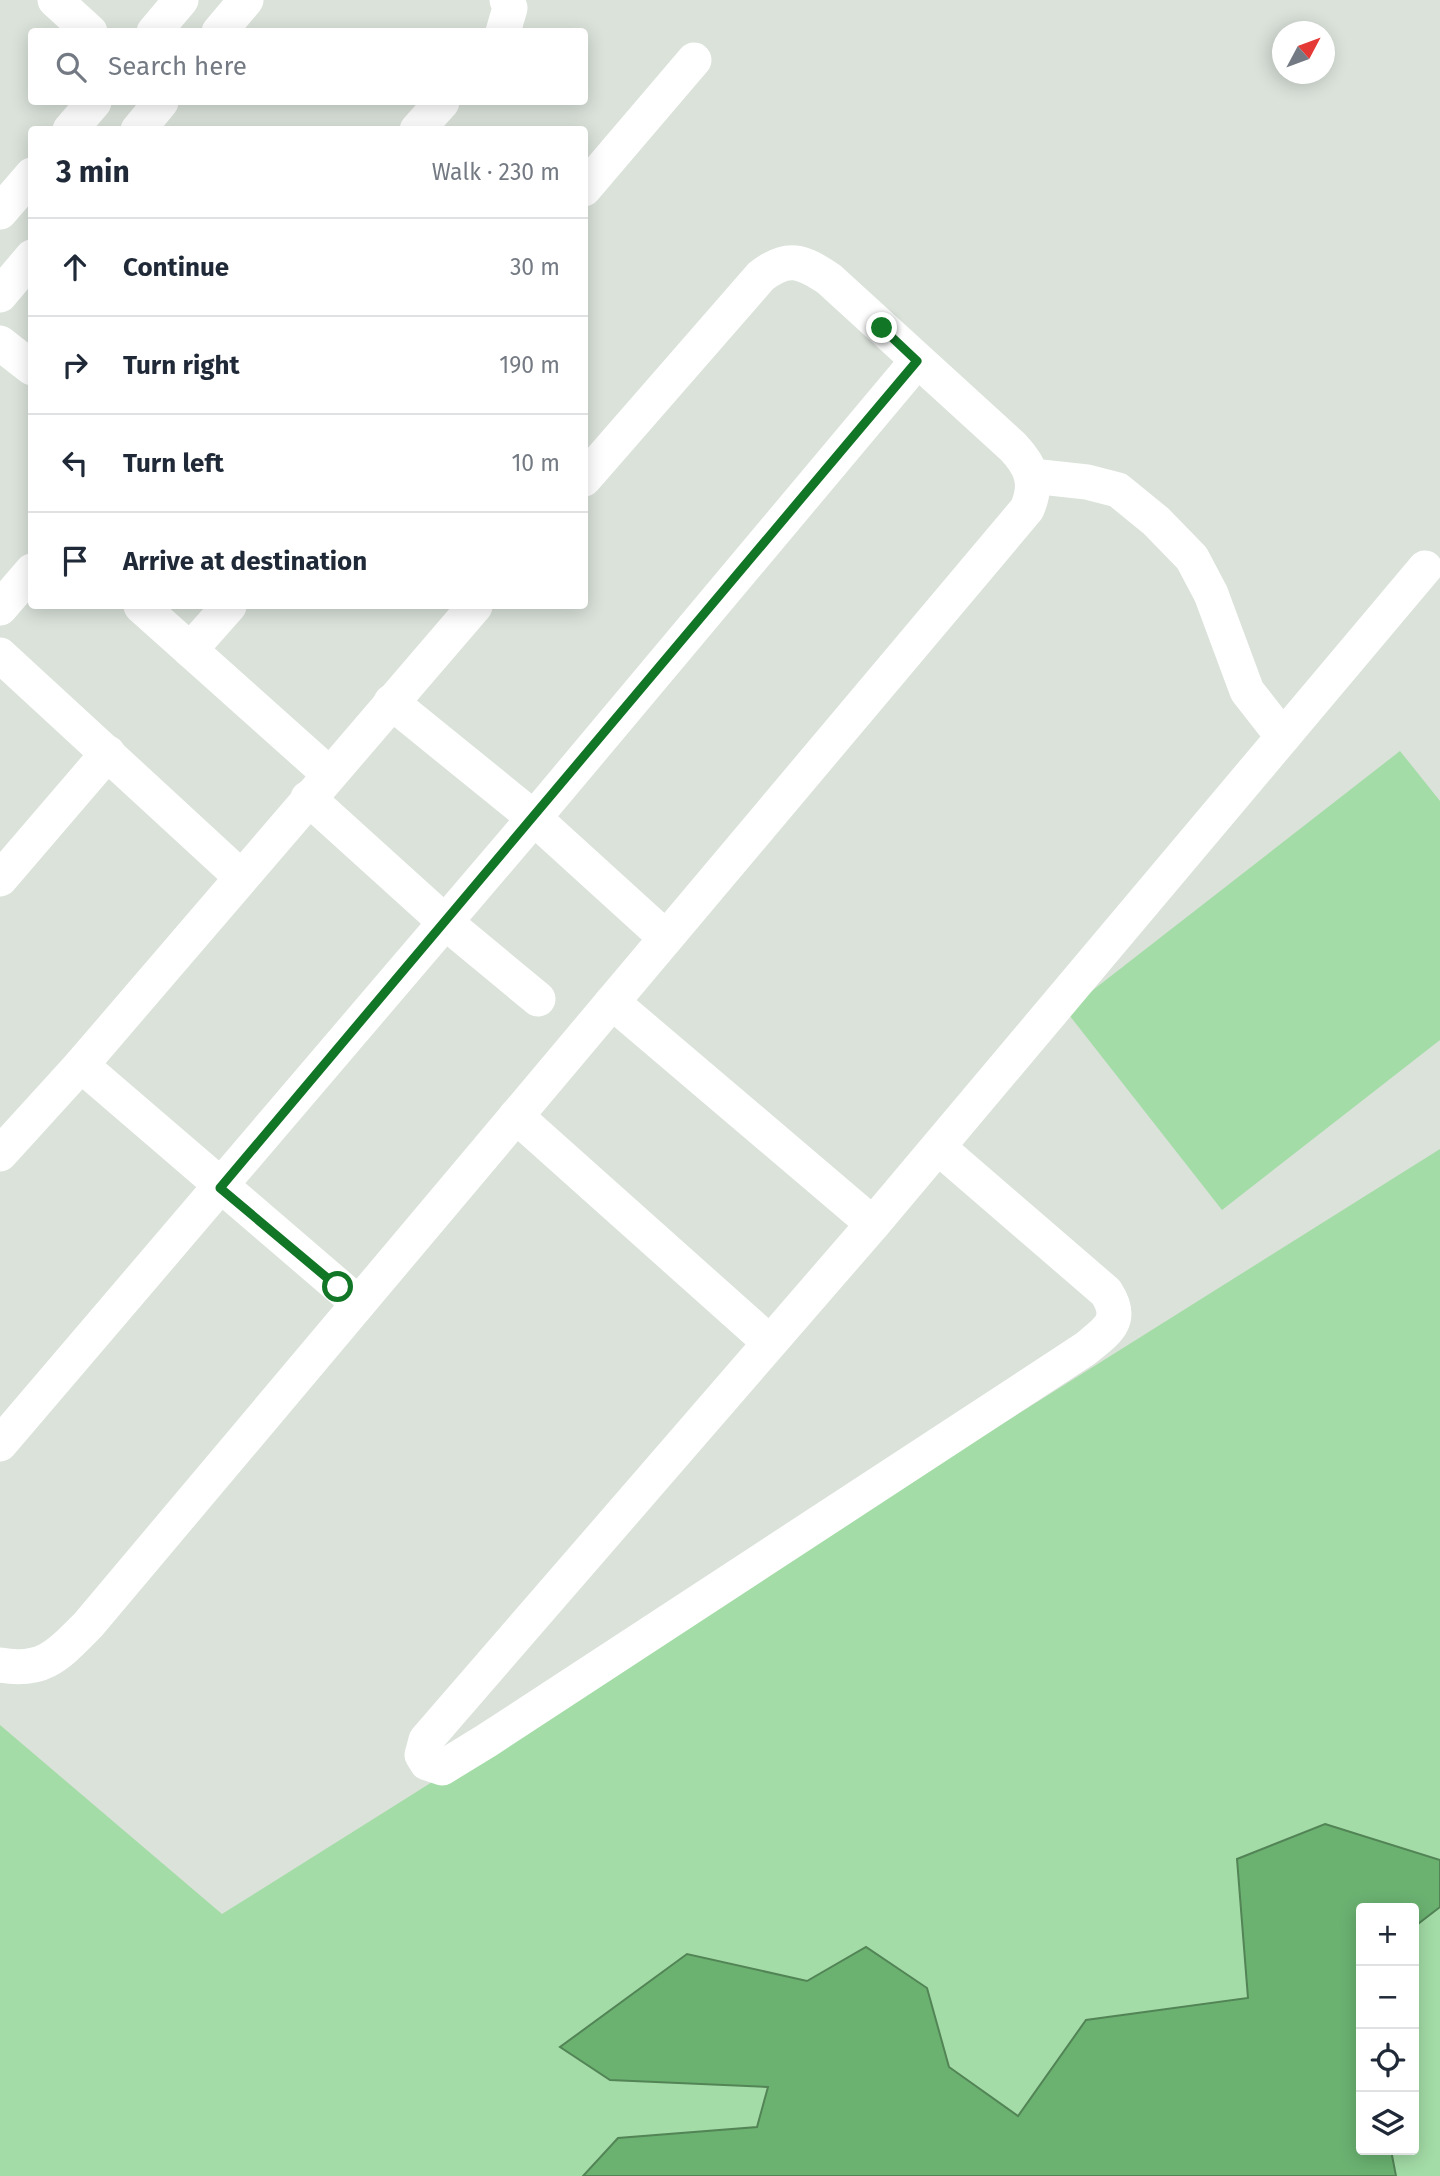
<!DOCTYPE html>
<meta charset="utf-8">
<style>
body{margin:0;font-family:"Fira Sans",sans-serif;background:#f6f6f7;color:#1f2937}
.controls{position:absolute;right:21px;bottom:21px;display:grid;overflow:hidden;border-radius:7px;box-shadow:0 4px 18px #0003}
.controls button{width:63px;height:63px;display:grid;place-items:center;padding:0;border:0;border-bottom:2px solid #e0e1e3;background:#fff;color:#1f2937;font:35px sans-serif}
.compass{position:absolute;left:1272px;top:21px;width:63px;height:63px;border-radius:50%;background:#fff;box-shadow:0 4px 18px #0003;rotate:49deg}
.stop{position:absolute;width:21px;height:21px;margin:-16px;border:5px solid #127627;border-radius:50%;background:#fff}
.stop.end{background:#127627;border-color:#fff;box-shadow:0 2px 7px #0008}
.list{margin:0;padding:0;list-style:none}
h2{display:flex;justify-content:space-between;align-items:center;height:91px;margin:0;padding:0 28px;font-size:30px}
h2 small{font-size:23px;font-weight:400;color:#747a83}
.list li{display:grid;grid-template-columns:46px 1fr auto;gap:21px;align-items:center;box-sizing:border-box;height:98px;padding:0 28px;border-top:2px solid #e0e1e3}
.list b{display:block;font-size:26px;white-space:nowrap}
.list em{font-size:23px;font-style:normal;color:#747a83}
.icon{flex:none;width:38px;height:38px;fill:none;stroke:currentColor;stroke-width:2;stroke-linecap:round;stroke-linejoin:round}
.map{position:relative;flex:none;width:1440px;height:2176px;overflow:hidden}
.search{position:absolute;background:#fff;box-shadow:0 4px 18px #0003;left:28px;top:28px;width:560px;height:77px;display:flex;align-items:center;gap:18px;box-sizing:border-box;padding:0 24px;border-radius:7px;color:#747a83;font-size:26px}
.panel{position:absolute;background:#fff;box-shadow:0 4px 18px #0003;left:28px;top:126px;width:560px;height:483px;border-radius:7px}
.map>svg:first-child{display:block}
</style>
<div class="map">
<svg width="1440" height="2176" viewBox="0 0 1440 2176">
<rect width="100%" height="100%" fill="#dae2da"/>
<g fill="#a3dca6" fill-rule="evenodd">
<path d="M1400,751L1440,801V1040L1222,1210L1066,1011Z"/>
<path d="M1440,1149V2176H0V1725L222,1914ZM1361,1908H1414V2150H1361Z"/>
</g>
<path fill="#6bb271" stroke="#528456" stroke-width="2" d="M1325,1824L1440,1860V1907L1414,1927V1908H1361V2150H1391L1396,2176H583L618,2138L757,2127L768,2087L610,2080L560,2047L687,1954L807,1981L866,1947L927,1988L949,2067L1018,2116L1086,2020L1248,1998L1237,1859Z"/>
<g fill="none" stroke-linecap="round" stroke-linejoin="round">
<g stroke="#fff" stroke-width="35">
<path d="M55,0L90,32"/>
<path d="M154,32L181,0"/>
<path d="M219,32L246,0"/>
<path d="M503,32L510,8L507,0"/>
<path d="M70,130L94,102"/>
<path d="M138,130L161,102"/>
<path d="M417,130L442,102"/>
<path d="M584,189L694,60"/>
<path d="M0,212L32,175"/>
<path d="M0,295L32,257"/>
<path d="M0,343L32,368"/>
<path d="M1032,476L1087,482L1118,490L1156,521L1192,558L1211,594L1247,691L1283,737"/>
<path d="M141,606L329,774"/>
<path d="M0,608L32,571"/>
<path d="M190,650L229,606"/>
<path d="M0,655L241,877"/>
<path d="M391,702L534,818L666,938"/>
<path d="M308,798L445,922L538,999"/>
<path d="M0,879L108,753"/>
<path d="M612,1002L873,1224"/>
<path d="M81,1065L358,1303"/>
<path d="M516,1116L769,1342"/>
<path d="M938,1147L1106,1292C1125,1321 1107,1331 1085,1349L486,1741L442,1768L427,1763L422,1755L426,1740L873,1224L1425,568"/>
<path d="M0,1154L81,1065L475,606"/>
<path d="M0,1444L534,818L917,361"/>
<path d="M0,1665C44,1673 59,1654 88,1625L1027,509C1038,484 1032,467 1013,447L829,279C802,261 788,255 761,276L584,479"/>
</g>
</g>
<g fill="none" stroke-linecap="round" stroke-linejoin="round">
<path stroke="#127627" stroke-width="9" d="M338,1287L220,1188L917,361L882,328"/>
</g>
</svg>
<div class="controls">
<button>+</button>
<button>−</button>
<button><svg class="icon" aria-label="locate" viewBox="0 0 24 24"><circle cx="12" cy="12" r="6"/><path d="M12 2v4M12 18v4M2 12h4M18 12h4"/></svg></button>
<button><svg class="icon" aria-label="layers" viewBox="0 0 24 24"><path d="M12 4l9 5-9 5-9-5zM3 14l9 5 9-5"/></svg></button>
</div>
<svg class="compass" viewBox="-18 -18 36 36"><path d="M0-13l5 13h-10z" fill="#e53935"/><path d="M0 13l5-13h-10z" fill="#747a83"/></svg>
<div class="stop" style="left:338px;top:1287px"></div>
<div class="stop end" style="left:882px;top:328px"></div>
<div class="search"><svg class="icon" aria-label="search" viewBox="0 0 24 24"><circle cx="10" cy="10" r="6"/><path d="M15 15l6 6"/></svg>Search here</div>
<section class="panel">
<h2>3 min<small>Walk · 230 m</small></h2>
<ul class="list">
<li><svg class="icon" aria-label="ahead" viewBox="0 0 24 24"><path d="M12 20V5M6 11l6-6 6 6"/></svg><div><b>Continue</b></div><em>30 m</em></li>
<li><svg class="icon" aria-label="right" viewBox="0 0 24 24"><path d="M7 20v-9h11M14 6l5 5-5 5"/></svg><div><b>Turn right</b></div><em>190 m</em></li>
<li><svg class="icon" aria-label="left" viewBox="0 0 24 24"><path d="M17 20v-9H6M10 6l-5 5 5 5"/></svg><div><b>Turn left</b></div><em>10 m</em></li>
<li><svg class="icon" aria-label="arrive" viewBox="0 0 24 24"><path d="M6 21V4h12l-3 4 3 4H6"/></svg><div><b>Arrive at destination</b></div></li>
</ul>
</section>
</div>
